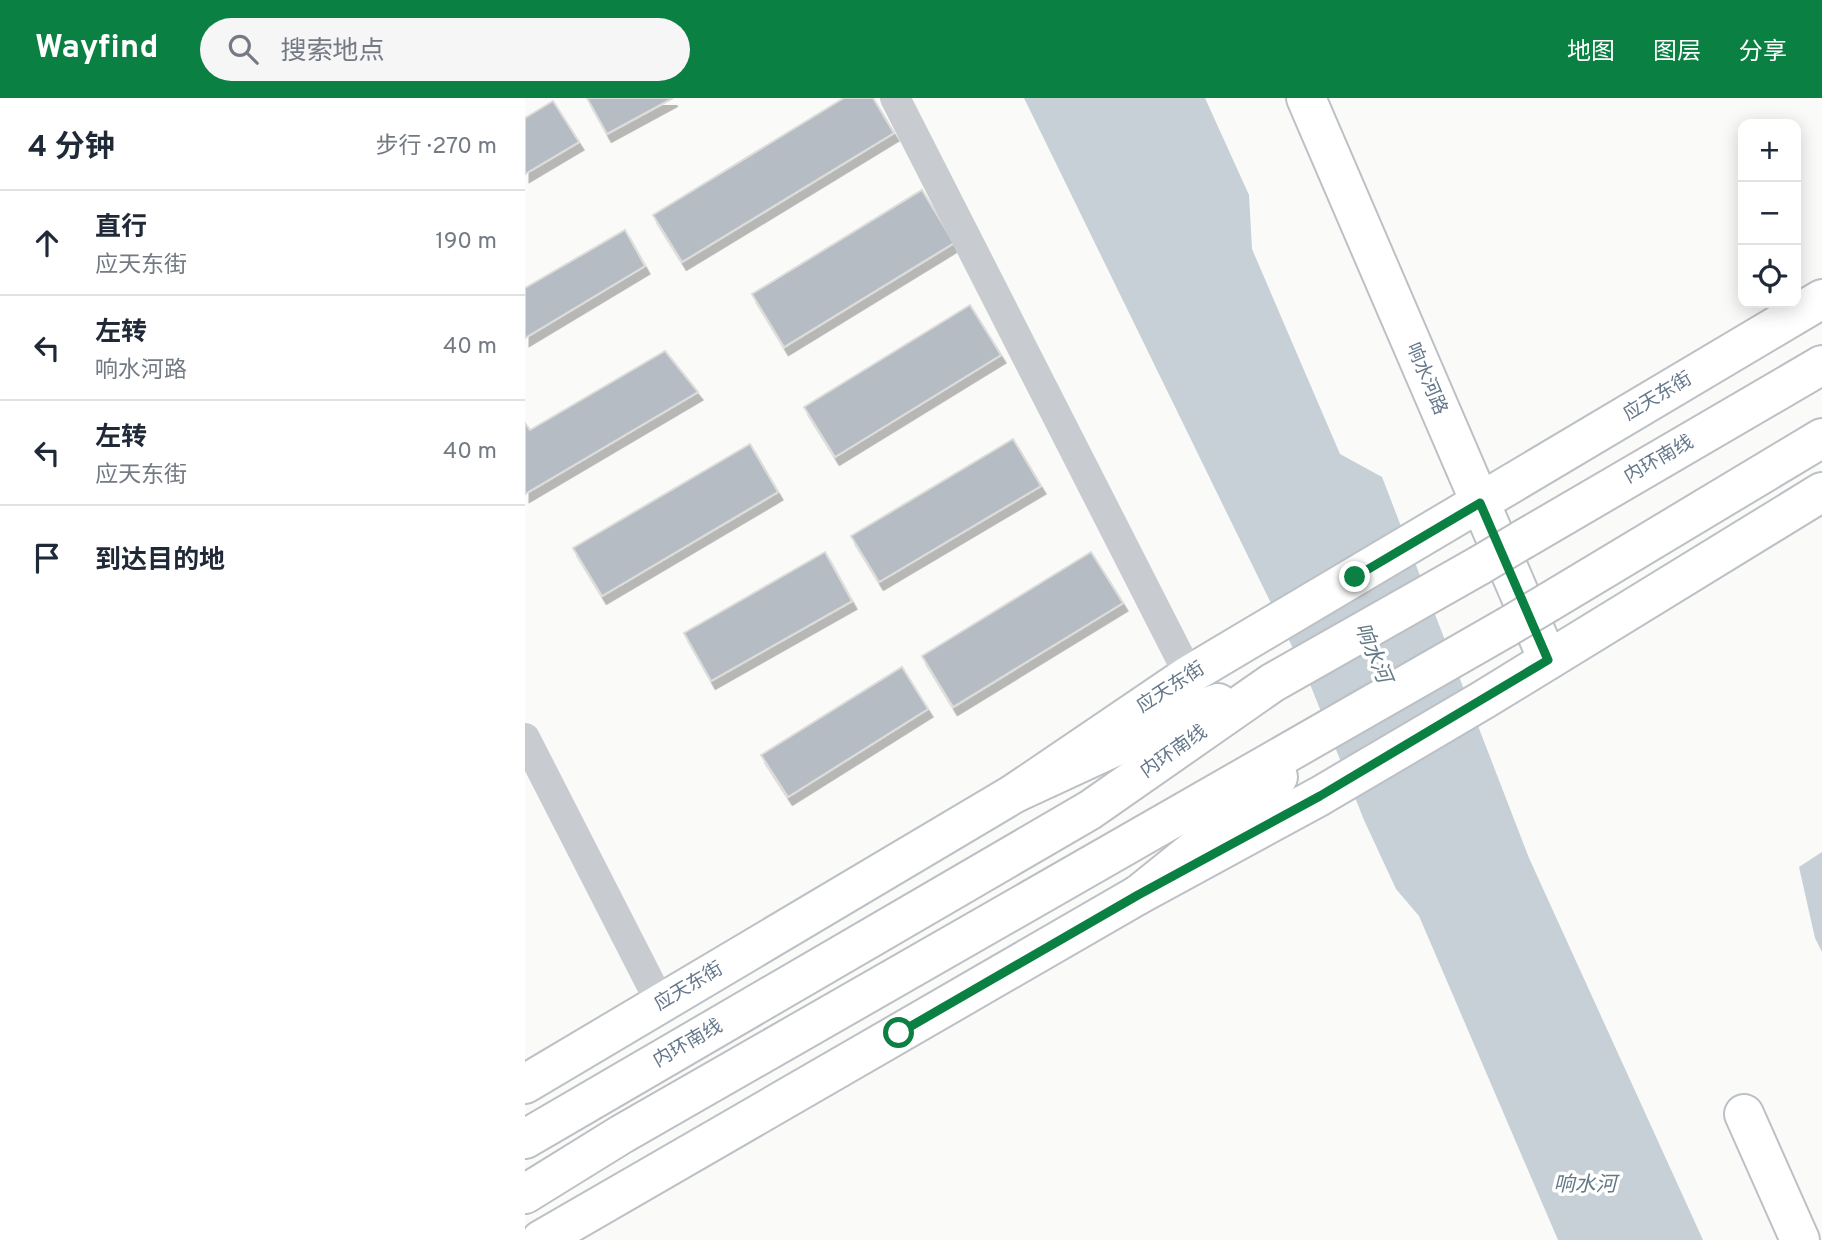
<!DOCTYPE html>
<html lang="zh">
<meta charset="utf-8">
<style>
body{margin:0;font-family:Overpass,"Noto Sans SC",sans-serif;background:#f6f6f7;color:#1f2937}
.controls{position:absolute;right:21px;top:21px;display:grid;overflow:hidden;border-radius:14px;box-shadow:0 4px 18px #0003}
.controls button{width:63px;height:63px;display:grid;place-items:center;padding:0;border:0;border-bottom:2px solid #e0e1e3;background:#fff;color:#1f2937;font:35px sans-serif}
.stop{position:absolute;width:21px;height:21px;margin:-16px;border:5px solid #0b8043;border-radius:50%;background:#fff}
.stop.end{background:#0b8043;border-color:#fff;box-shadow:0 2px 7px #0008}
.list{margin:0;padding:0;list-style:none}
h2{display:flex;justify-content:space-between;align-items:center;height:91px;margin:0;padding:0 28px;font-size:30px}
h2 small{font-size:23px;font-weight:400;color:#747a83}
.list li{display:grid;grid-template-columns:46px 1fr auto;gap:21px;align-items:center;box-sizing:border-box;height:105px;padding:0 28px;border-top:2px solid #e0e1e3}
.list b{display:block;font-size:26px;white-space:nowrap}
.list p{margin:0;font-size:23px;white-space:nowrap;color:#747a83}
.list em{font-size:23px;font-style:normal;color:#747a83}
.icon{flex:none;width:38px;height:38px;fill:none;stroke:currentColor;stroke-width:2;stroke-linecap:round;stroke-linejoin:round}
.map{position:relative;flex:none;width:1297px;height:1142px;overflow:hidden}
header{display:flex;align-items:center;gap:42px;box-sizing:border-box;height:98px;padding:0 35px;background:#0b8043;color:#fff}
header strong{font-size:33px}
nav{display:flex;gap:38px;margin-inline-start:auto;font-size:24px}
.search{width:490px;height:63px;background:#f6f6f7;display:flex;align-items:center;gap:18px;box-sizing:border-box;padding:0 24px;border-radius:38px;color:#747a83;font-size:26px}
main{display:flex}
aside{flex:1;background:#fff}
.map>svg:first-child{display:block}
</style>
<header>
<strong>Wayfind</strong>
<div class="search"><svg class="icon" aria-label="search" viewBox="0 0 24 24"><circle cx="10" cy="10" r="6"/><path d="M15 15l6 6"/></svg>搜索地点</div>
<nav><a>地图</a><a>图层</a><a>分享</a></nav>
</header>
<main>
<aside>
<h2>4 分钟<small>步行 · 270 m</small></h2>
<ul class="list">
<li><svg class="icon" aria-label="ahead" viewBox="0 0 24 24"><path d="M12 20V5M6 11l6-6 6 6"/></svg><div><b>直行</b><p>应天东街</p></div><em>190 m</em></li>
<li><svg class="icon" aria-label="left" viewBox="0 0 24 24"><path d="M17 20v-9H6M10 6l-5 5 5 5"/></svg><div><b>左转</b><p>响水河路</p></div><em>40 m</em></li>
<li><svg class="icon" aria-label="left" viewBox="0 0 24 24"><path d="M17 20v-9H6M10 6l-5 5 5 5"/></svg><div><b>左转</b><p>应天东街</p></div><em>40 m</em></li>
<li><svg class="icon" aria-label="arrive" viewBox="0 0 24 24"><path d="M6 21V4h12l-3 4 3 4H6"/></svg><div><b>到达目的地</b></div></li>
</ul>
</aside>
<div class="map">
<svg width="1297" height="1142" viewBox="0 0 1297 1142">
<defs>
<filter id="shadow"><feDropShadow dx="4.5" dy="8" stdDeviation="0" flood-color="#0004"/></filter>
</defs>
<rect width="100%" height="100%" fill="#fafaf8"/>
<g fill="#c6d0d6">
<path d="M499,0H680L724,97L727,151L815,356L857,379L1004,760L1178,1142H1033L894,818L871,791L839,722L783,581Z"/>
<path d="M1297,754V854L1290,840L1274,769Z"/>
</g>
<g fill="#b5bcc3" stroke="#dcdcda" stroke-width="2" filter="url(#shadow)">
<path d="M62,0H148L82,36Z"/>
<path d="M319,0H348L369,35L157,164L128,117Z"/>
<path d="M28,3L54,44L0,76V20Z"/>
<path d="M397,92L429,145L259,249L227,196Z"/>
<path d="M100,132L120,168L0,240V190Z"/>
<path d="M445,207L476,257L310,359L279,309Z"/>
<path d="M140,253L173,294L0,396V325L5,332Z"/>
<path d="M488,341L516,388L354,484L326,438Z"/>
<path d="M225,346L253,394L77,498L48,450Z"/>
<path d="M300,454L327,503L186,583L159,535Z"/>
<path d="M566,454L598,505L428,609L397,558Z"/>
<path d="M377,569L403,611L263,699L236,657Z"/>
</g>
<g fill="none" stroke-linecap="round" stroke-linejoin="round">
<g stroke="#bcc1c6" stroke-width="42">
<g id="secondary">
<path d="M781,0L1023,562"/>
<path d="M0,986L490,695L664,577L1297,201"/>
<path d="M1219,1016L1275,1142"/>
<path d="M16,1142L613,797L795,698L958,602L1297,394"/>
</g>
</g>
<g stroke="#bcbfc3" stroke-width="42">
<g id="highway">
<path d="M997,442L1297,267"/>
<path d="M1024,504L1297,340"/>
<path d="M490,695L650,621L693,605"/>
<path d="M613,797L725,707L753,679"/>
<path d="M0,1041L565,712L747,585L955,467"/>
<path d="M0,1096L97,1036L982,529"/>
</g>
</g>
<g stroke="#c8cbd0" stroke-width="30">
<path d="M370,0L664,577"/>
<path d="M0,640L136,906"/>
</g>
<use href="#secondary" stroke="#fff" stroke-width="38"/>
<use href="#highway" stroke="#fff" stroke-width="38"/>
<g stroke="#bcbfc3" stroke-width="42" stroke-linecap="butt">
<g id="highway-bridge">
<path d="M955,467L997,442"/>
<path d="M982,529L1024,504"/>
</g>
</g>
<use href="#highway-bridge" stroke="#fff" stroke-width="38"/>
</g>
<g fill="none" stroke-linecap="round" stroke-linejoin="round">
<path stroke="#0b8043" stroke-width="9" d="M374,935L613,797L795,698L1023,562L955,405L830,479"/>
</g>
<g text-anchor="middle" dominant-baseline="central" stroke-width="7" stroke-linejoin="round" paint-order="stroke">
<g font-size="19" fill="#66788c" stroke="#fff">
<text transform="translate(901 281) rotate(67)">响水河路</text>
<text transform="translate(1133 299) rotate(-31)">应天东街</text>
<text transform="translate(1134 362) rotate(-30)">内环南线</text>
<text transform="translate(646 590) rotate(-33)">应天东街</text>
<text transform="translate(649 654) rotate(-35)">内环南线</text>
<text transform="translate(164 889) rotate(-31)">应天东街</text>
<text transform="translate(163 946) rotate(-30)">内环南线</text>
</g>
<g font-size="21" font-style="italic" fill="#627a86" stroke="#fff">
<text transform="translate(847 555) rotate(67)">响水河</text>
<text x="1060" y="1087">响水河</text>
</g>
</g>
</svg>
<div class="controls">
<button>+</button>
<button>−</button>
<button><svg class="icon" aria-label="locate" viewBox="0 0 24 24"><circle cx="12" cy="12" r="6"/><path d="M12 2v4M12 18v4M2 12h4M18 12h4"/></svg></button>
</div>
<div class="stop" style="left:374px;top:935px"></div>
<div class="stop end" style="left:830px;top:479px"></div>
</div>
</main>
